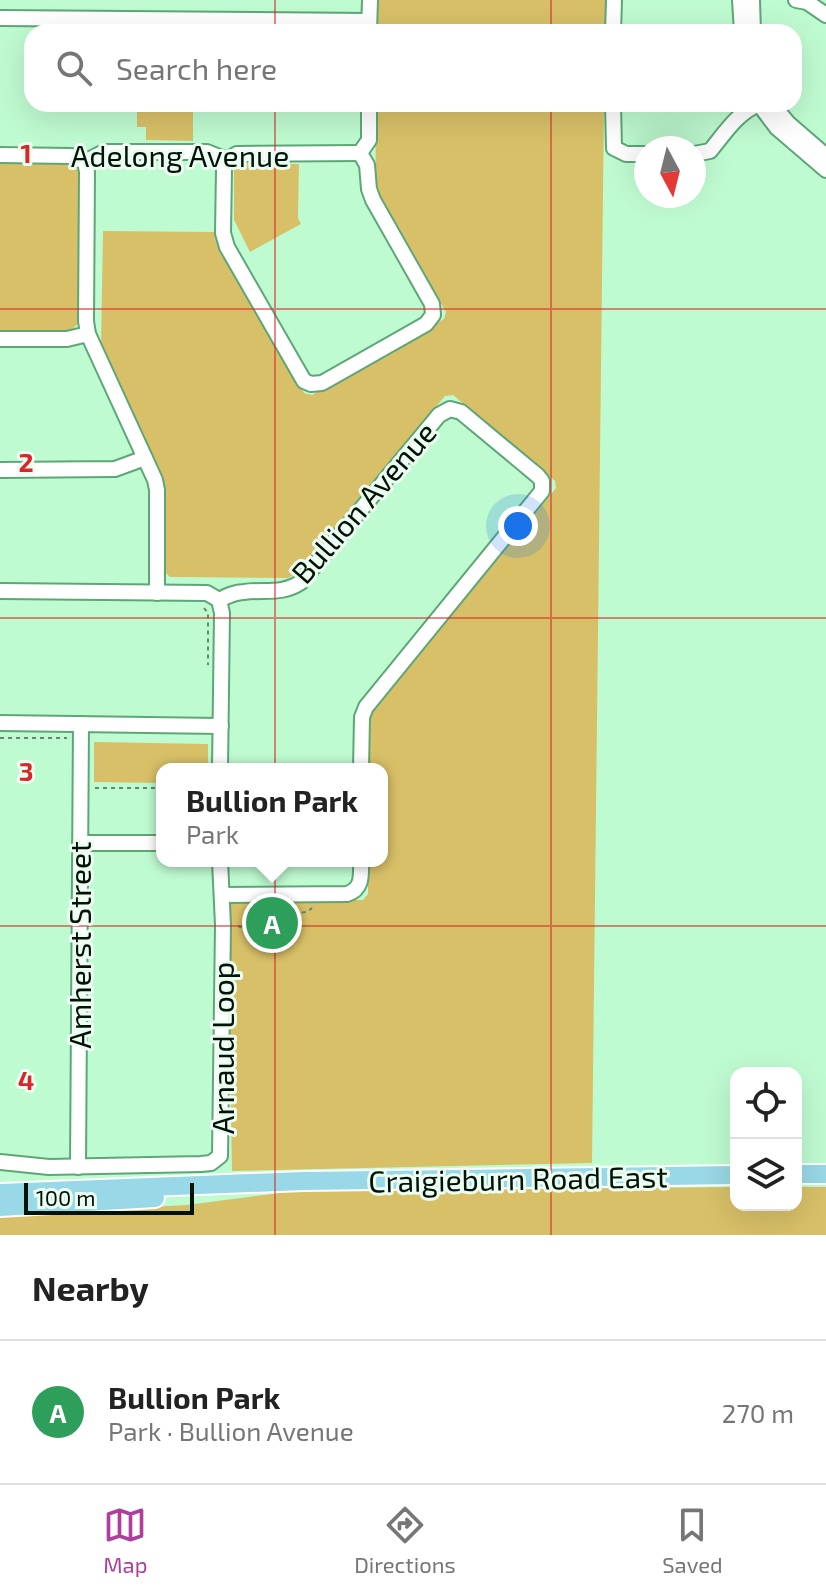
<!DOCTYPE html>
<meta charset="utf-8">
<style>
body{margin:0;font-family:"Exo 2",sans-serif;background:#f6f6f6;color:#222}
.controls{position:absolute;right:24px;bottom:24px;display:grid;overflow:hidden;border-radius:16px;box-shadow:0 8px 32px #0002}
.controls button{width:72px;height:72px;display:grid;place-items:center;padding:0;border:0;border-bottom:2px solid #e0e0e0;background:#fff;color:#222;font:40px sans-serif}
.compass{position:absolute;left:634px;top:136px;width:72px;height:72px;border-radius:50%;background:#fff;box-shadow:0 8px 32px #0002;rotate:173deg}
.scale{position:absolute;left:24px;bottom:20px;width:170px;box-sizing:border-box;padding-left:8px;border:4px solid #001306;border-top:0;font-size:22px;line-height:28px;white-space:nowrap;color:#001306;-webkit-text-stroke:6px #edfcf1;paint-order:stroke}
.you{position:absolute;left:518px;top:526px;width:28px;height:28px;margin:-20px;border:6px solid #fff;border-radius:50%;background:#1a73e8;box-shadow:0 0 0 12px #1a73e833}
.badge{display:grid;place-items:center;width:52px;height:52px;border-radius:50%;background:#ae3f9d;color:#fff;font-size:26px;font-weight:700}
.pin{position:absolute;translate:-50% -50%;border:4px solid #fff;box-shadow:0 2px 8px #0006}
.popup{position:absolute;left:156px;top:763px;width:232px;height:104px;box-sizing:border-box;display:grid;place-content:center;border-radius:16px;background:#fff;filter:drop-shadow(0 2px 6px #0005);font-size:26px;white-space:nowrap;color:#767676}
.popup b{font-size:30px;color:#222}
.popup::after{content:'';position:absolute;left:50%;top:100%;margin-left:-16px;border:16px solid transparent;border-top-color:#fff}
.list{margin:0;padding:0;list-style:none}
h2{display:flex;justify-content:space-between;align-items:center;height:104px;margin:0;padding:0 32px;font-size:34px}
h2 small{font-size:26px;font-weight:400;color:#767676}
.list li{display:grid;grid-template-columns:52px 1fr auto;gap:24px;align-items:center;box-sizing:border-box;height:144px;padding:0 32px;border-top:2px solid #e0e0e0}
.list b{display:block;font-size:30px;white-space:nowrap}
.list p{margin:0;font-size:26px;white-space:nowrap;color:#767676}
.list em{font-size:26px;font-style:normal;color:#767676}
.icon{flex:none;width:44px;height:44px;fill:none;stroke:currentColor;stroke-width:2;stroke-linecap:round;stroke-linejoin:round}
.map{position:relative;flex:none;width:826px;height:1235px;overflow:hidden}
.search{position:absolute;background:#fff;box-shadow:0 8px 32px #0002;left:24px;right:24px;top:24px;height:88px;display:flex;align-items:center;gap:20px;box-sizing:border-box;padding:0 28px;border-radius:24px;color:#767676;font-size:30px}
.sheet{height:248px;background:#fff}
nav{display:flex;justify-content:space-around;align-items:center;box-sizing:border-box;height:112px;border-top:2px solid #e0e0e0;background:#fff;font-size:22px;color:#767676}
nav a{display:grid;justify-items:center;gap:4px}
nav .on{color:#ae3f9d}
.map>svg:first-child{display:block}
</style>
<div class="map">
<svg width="826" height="1235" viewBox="0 0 826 1235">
<rect width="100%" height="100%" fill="#bffbd1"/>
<g fill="#d8c068">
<rect x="374" y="0" width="231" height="32"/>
<path d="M137,104H193V141L146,140V127H137Z"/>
<path d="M375,104H604L592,1163L232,1171L228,937L231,903L238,899L363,900L368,894V861H382V769H369L370,714L556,488L555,481L453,395L445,396L295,574L288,578L170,577L164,571V484L101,346L103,231L214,232L304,393L312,395L444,319L446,312L376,190Z"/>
<path d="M0,161H68L81,173V320L71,331H0Z"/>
<path d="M240,163L299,164L298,218L301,224L250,252L234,220V169Z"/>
<path d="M94,742L208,744V769H162V783L94,782Z"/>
<path d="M736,1187V1205H796V1187H826V1235H0V1215L187,1205L295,1191Z"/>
</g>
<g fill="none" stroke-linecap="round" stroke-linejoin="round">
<g stroke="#5da777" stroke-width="18">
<g id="minor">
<path d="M740,0L742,32"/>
<path d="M752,0L753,32"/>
<path d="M796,0L807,2L826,15"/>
<path d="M0,18L369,21"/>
<path d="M369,32L370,0"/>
<path d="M613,32L614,0"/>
<path d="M613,104L614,148L626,154H646"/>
<path d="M772,104L788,123L826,156"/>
<path d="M694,154L710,151C725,133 737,113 759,104L777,128L826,170"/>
<path d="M0,155L71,156L85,162"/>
<path d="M227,160L224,169L223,233L227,247L304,381L311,384L322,383L426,324L433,315L432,304L373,200L369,189L367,165L360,153L369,140V104"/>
<path d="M85,162L87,172L86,321L88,334L155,480L157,490V593"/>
<path d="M85,162L104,152H207L227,160L237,154L360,153"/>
<path d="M0,339H67L88,334"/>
<path d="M0,470L115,469L145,458"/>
<path d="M0,591L207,593L219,600C227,596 235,592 244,592C265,589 282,595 301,582L439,415L450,409L461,412L538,476L542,481V491L366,707L362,717L361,769"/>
<path d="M219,600L222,613L220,769"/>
<path d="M0,723L221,726"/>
<path d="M80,843H162"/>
<path d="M222,895L347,894C363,889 361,875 361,861"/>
<path d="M0,1162L49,1167L201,1164L211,1163L220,1156L223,925L220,861"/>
<path d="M78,1167L81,724"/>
</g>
</g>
<g stroke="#fff" stroke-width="22">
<g id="major">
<path d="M796,1174H826"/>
<path d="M0,1193L303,1181L736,1175"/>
<path d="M0,1207L155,1198"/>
</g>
</g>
<g stroke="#61896d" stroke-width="2" stroke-dasharray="4 4" stroke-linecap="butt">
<path d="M204,608L208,613V665"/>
<path d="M0,738H67"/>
<path d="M95,788H162"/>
<path d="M238,926L252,932C263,927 268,915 280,912C293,908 301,918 312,908"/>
</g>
<use href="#minor" stroke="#fff" stroke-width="14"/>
<use href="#major" stroke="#99d8e6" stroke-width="18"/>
</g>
<path fill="none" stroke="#d62828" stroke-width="2" stroke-opacity="0.55" d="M275,0V32M551,0V32M275,104V1235M551,104V1235M0,309H826M0,618H826M0,926H826"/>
<g text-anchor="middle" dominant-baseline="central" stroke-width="6" stroke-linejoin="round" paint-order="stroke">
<g font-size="30" fill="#001306" stroke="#edfcf1">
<text x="180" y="155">Adelong Avenue</text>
<text transform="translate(363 502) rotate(-49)">Bullion Avenue</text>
<text transform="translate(79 945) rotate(-90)">Amherst Street</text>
<text transform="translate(222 1048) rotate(-90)">Arnaud Loop</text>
<text transform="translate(518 1178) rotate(-1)">Craigieburn Road East</text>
</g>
</g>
<g font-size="26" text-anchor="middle" font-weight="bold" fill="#d62828" stroke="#edfcf1" stroke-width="6" stroke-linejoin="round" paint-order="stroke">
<text x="26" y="163">1</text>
<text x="26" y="472">2</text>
<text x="26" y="781">3</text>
<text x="26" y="1090">4</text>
</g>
</svg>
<div class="controls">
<button><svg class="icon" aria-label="locate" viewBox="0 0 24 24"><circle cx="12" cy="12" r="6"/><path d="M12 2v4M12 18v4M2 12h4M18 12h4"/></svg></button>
<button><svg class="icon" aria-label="layers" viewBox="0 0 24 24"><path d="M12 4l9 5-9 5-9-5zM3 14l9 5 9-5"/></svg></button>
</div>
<svg class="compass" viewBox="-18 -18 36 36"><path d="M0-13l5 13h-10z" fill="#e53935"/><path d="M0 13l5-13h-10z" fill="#767676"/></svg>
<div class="scale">100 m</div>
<div class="you"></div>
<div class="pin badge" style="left:272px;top:923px;background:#2e9e5b">A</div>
<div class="popup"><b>Bullion Park</b>Park</div>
<div class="search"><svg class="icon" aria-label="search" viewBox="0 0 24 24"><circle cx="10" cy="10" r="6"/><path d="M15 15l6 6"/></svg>Search here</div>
</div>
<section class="sheet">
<h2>Nearby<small></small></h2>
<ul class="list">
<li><span class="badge" style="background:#2e9e5b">A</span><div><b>Bullion Park</b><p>Park · Bullion Avenue</p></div><em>270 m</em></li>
</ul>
</section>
<nav>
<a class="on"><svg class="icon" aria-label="map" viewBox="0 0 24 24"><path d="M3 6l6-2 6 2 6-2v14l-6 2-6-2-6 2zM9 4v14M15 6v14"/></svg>Map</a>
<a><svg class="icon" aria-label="directions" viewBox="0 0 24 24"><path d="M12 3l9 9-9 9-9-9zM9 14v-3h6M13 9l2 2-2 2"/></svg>Directions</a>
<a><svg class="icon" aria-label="saved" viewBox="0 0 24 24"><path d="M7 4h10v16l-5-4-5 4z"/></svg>Saved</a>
</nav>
